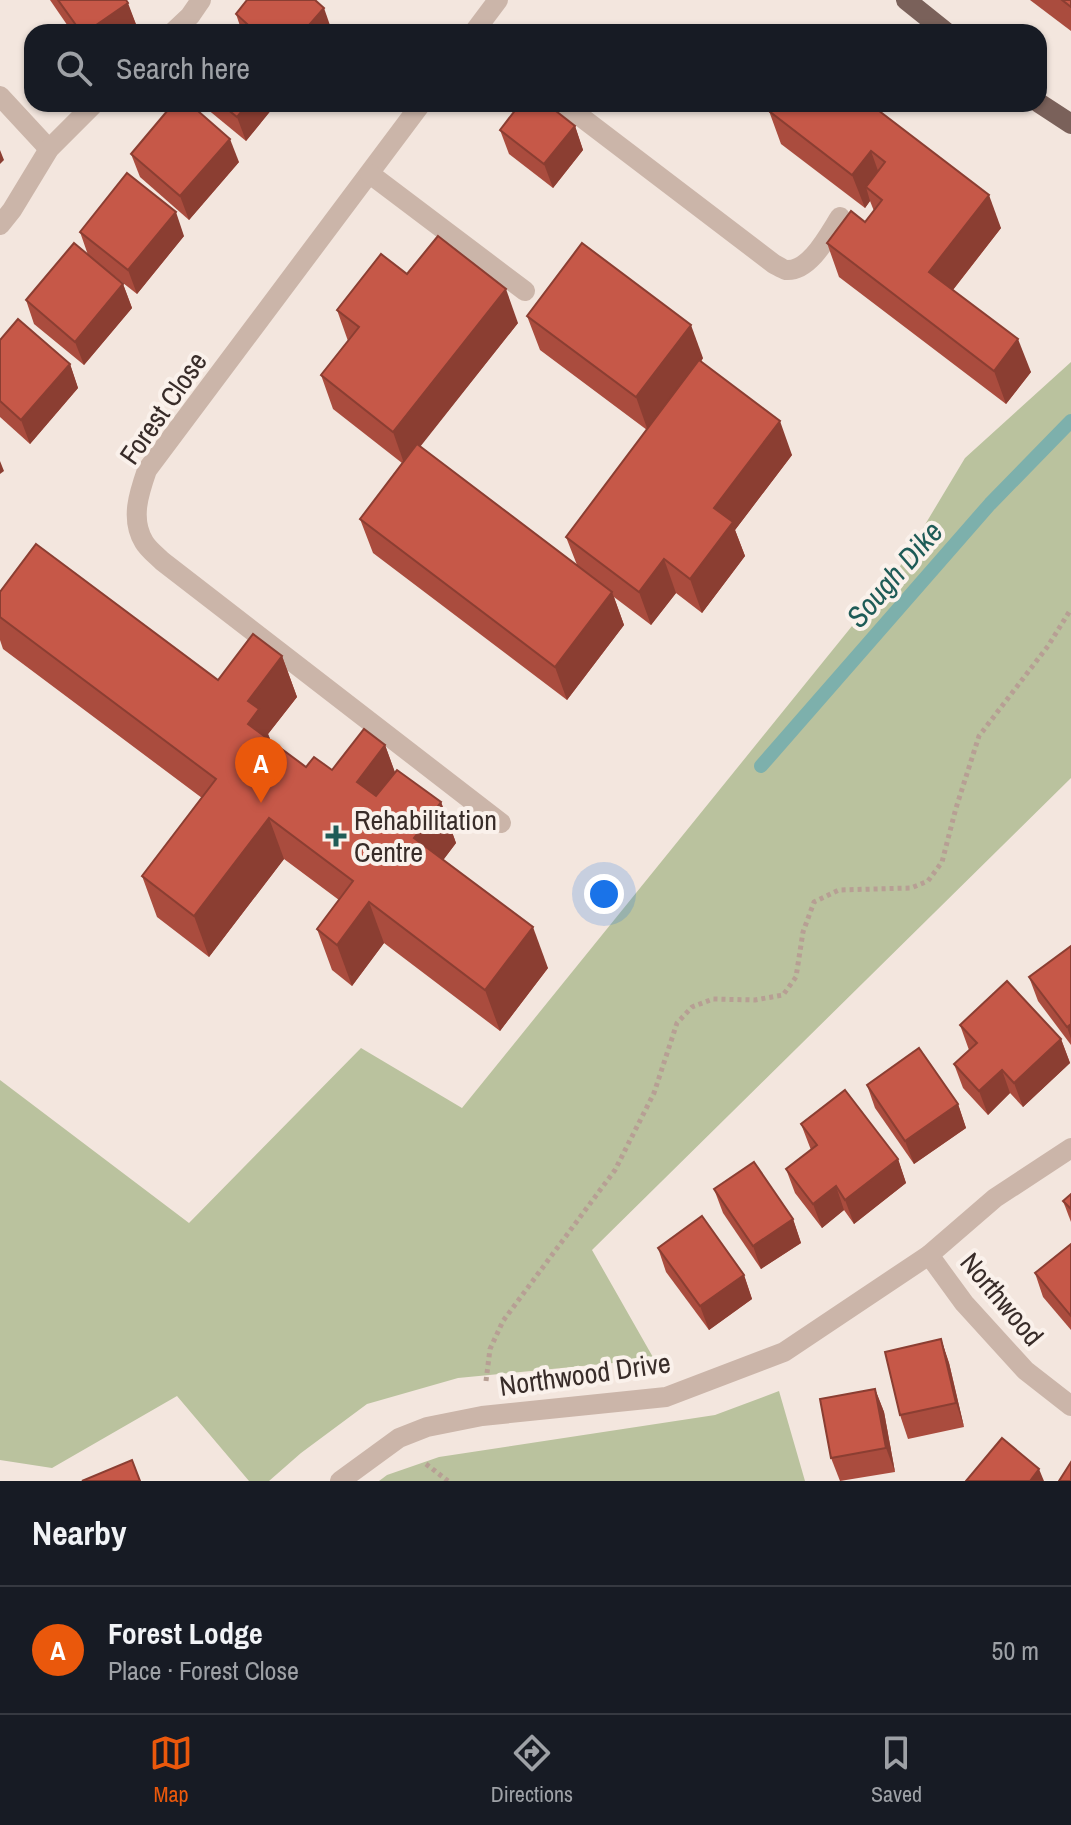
<!DOCTYPE html>
<meta charset="utf-8">
<style>
body{margin:0;font-family:"Archivo Narrow",sans-serif;background:#20242c;color:#f1f3f6}
.you{position:absolute;left:604px;top:894px;width:28px;height:28px;margin:-20px;border:6px solid #fff;border-radius:50%;background:#1a73e8;box-shadow:0 0 0 12px #1a73e833}
.badge{display:grid;place-items:center;width:52px;height:52px;border-radius:50%;background:#ea580c;color:#fff;font-size:26px;font-weight:700}
.pin{position:absolute;translate:-50% -66px;filter:drop-shadow(0 2px 4px #0008)}
.pin::after{content:'';position:absolute;top:42px;width:28px;height:24px;background:inherit;clip-path:polygon(0 0,100% 0,50% 100%)}
.list{margin:0;padding:0;list-style:none}
h2{display:flex;justify-content:space-between;align-items:center;height:104px;margin:0;padding:0 32px;font-size:34px}
h2 small{font-size:26px;font-weight:400;color:#9ea1a6}
.list li{display:grid;grid-template-columns:52px 1fr auto;gap:24px;align-items:center;box-sizing:border-box;height:128px;padding:0 32px;border-top:2px solid #363941}
.list b{display:block;font-size:30px;white-space:nowrap}
.list p{margin:0;font-size:26px;white-space:nowrap;color:#9ea1a6}
.list em{font-size:26px;font-style:normal;color:#9ea1a6}
.icon{flex:none;width:44px;height:44px;fill:none;stroke:currentColor;stroke-width:2;stroke-linecap:round;stroke-linejoin:round}
.map{position:relative;flex:none;width:1071px;height:1481px;overflow:hidden}
.search{position:absolute;background:#171b24;box-shadow:0 2px 6px #0004;left:24px;right:24px;top:24px;height:88px;display:flex;align-items:center;gap:20px;box-sizing:border-box;padding:0 28px;border-radius:24px;color:#9ea1a6;font-size:30px}
.sheet{height:232px;background:#171b24}
nav{display:flex;justify-content:space-around;align-items:center;box-sizing:border-box;height:112px;border-top:2px solid #363941;background:#171b24;font-size:22px;color:#9ea1a6}
nav a{display:grid;justify-items:center;gap:4px}
nav .on{color:#ea580c}
.map>svg:first-child{display:block}
</style>
<div class="map">
<svg width="1071" height="1481" viewBox="0 0 1071 1481">
<rect width="100%" height="100%" fill="#f3e6de"/>
<g fill="#bac29e">
<path d="M1071,362V778L592,1250L654,1359L458,1378L367,1404L301,1453L269,1481H249L177,1396L52,1468L0,1460V1080L189,1223L361,1048L462,1108L899,568L965,458Z"/>
<path d="M779,1391L805,1481H379L387,1475L439,1457L715,1415Z"/>
</g>
<g fill="none" stroke-linecap="round" stroke-linejoin="round">
<path stroke="#7db0ac" stroke-width="14" d="M761,766L990,504L1071,421"/>
<g stroke="#b79f94" stroke-width="5" stroke-dasharray="4 4" stroke-linecap="butt">
<path d="M486,1381L490,1349L503,1321L615,1170L654,1093L677,1023L692,1007L713,999L755,1000L783,995L796,977L803,932L814,902L839,890L911,888L928,881L942,862L956,808L979,736L1048,646L1071,609"/>
<path d="M426,1464L448,1481"/>
</g>
<g stroke="#cbb5a9" stroke-width="20">
<path d="M173,32L190,16L201,0"/>
<path d="M474,32L498,0"/>
<path d="M0,96L49,149"/>
<path d="M421,104L147,470C139,493 130,519 144,542C148,549 156,555 162,561L501,823"/>
<path d="M564,104L774,264C778,266 782,269 786,270C810,272 829,234 840,217"/>
<path d="M370,174L525,291"/>
<path d="M0,225L12,210L49,149L94,104"/>
<path d="M929,1255L964,1303L1025,1370L1071,1406"/>
<path d="M340,1481L399,1438L427,1427L482,1416L666,1397L784,1352L929,1255L995,1198L1071,1148"/>
</g>
<g stroke="#7a615a" stroke-width="20">
<path d="M906,0L946,32"/>
<path d="M1039,103L1071,124"/>
</g>
</g>
<g fill="#aa4c3e">
<path d="M50,0H126L137,27L129,32H72Z"/>
<path d="M1030,0H1071V31Z"/>
<path d="M236,14L332,31L242,32Z"/>
<path d="M201,104H276L246,141Z"/>
<path d="M870,104L1001,228L953,290L1031,372L1006,404L839,277L827,243L865,222L874,211L870,201L865,208L781,144L769,111Z"/>
<path d="M575,126L583,150L553,188L509,154L500,130Z"/>
<path d="M131,154L239,162L189,220L140,177Z"/>
<path d="M80,232L184,236L137,294L104,268L123,284L132,308L84,365L34,324L26,300L88,255Z"/>
<path d="M407,274L518,323L420,446L577,565L566,537L647,430L540,350L527,316L703,358L701,362L792,455L735,530L745,556L702,613L676,593L651,625L614,597L624,625L567,700L373,553L360,519L402,463L333,409L321,375L348,341L337,310Z"/>
<path d="M0,340L70,364L78,388L30,444L0,417Z"/>
<path d="M0,592L218,680L282,656L297,697L268,734L271,741L306,767L332,770L385,745L395,773L441,802L456,843L443,860L548,968L500,1031L384,943L352,986L332,970L317,929L339,900L284,859L209,957L157,917L142,876L202,798L3,649L0,640Z"/>
<path d="M1071,946V1045L1038,1001L1029,977Z"/>
<path d="M960,1025L1061,1039L1070,1063L1023,1107L1010,1093L988,1115L963,1088L954,1064L969,1050Z"/>
<path d="M867,1085L958,1104L966,1128L914,1164L875,1108Z"/>
<path d="M801,1124L898,1159L906,1183L854,1224L844,1210L822,1228L795,1193L786,1169L811,1150Z"/>
<path d="M714,1189L793,1219L801,1243L761,1269L723,1213Z"/>
<path d="M1071,1194V1222L1063,1201Z"/>
<path d="M1071,1244V1330L1043,1297L1035,1273Z"/>
<path d="M658,1248L744,1275L752,1299L709,1330L666,1272Z"/>
<path d="M941,1339L949,1363L964,1427L908,1439L900,1415Z"/>
<path d="M875,1389L884,1412L895,1472L840,1481L831,1458Z"/>
</g>
<g fill="#8b3e32">
<path d="M128,3L137,27L129,32H86Z"/>
<path d="M324,8L332,31L303,32Z"/>
<path d="M248,104H276L246,141L237,117Z"/>
<path d="M575,126L583,150L553,188L544,164Z"/>
<path d="M230,139L239,162L189,220L180,196Z"/>
<path d="M0,150L4,160L0,164Z"/>
<path d="M871,151L883,185L866,187L870,201L865,208L852,175Z"/>
<path d="M989,195L1001,228L941,305L929,272Z"/>
<path d="M176,212L184,236L137,294L128,270Z"/>
<path d="M123,284L132,308L84,365L75,342Z"/>
<path d="M506,289L518,323L405,466L393,432Z"/>
<path d="M691,325L703,358L648,431L636,397Z"/>
<path d="M1018,339L1031,372L1006,404L994,371Z"/>
<path d="M70,364L78,388L30,444L21,420Z"/>
<path d="M780,421L792,455L735,530L745,556L702,613L690,579L714,508Z"/>
<path d="M0,461L4,471L0,474Z"/>
<path d="M664,559L676,593L651,625L639,592Z"/>
<path d="M612,592L624,625L567,700L555,667Z"/>
<path d="M282,656L297,697L268,734L274,750L248,724V701Z"/>
<path d="M385,745L400,786L372,823L357,782Z"/>
<path d="M441,802L456,843L429,879L414,838Z"/>
<path d="M269,818L284,859L209,957L194,916Z"/>
<path d="M369,902L384,943L352,986L337,945Z"/>
<path d="M533,927L548,968L500,1031L485,990Z"/>
<path d="M1071,1024V1039L1067,1027Z"/>
<path d="M1061,1039L1070,1063L1023,1107L1014,1083Z"/>
<path d="M1002,1070L1010,1093L988,1115L979,1091Z"/>
<path d="M958,1104L966,1128L914,1164L905,1141Z"/>
<path d="M898,1159L906,1183L854,1224L845,1200Z"/>
<path d="M836,1186L844,1210L822,1228L813,1204Z"/>
<path d="M793,1219L801,1243L761,1269L753,1246Z"/>
<path d="M744,1275L752,1299L709,1330L700,1306Z"/>
<path d="M941,1339L949,1363L964,1427L956,1403Z"/>
<path d="M875,1389L884,1412L895,1472L886,1448Z"/>
<path d="M1039,1469L1044,1481H1030Z"/>
</g>
<g fill="#c65848" stroke="#8b3e32" stroke-width="2">
<path d="M58,0H126L128,3L86,32H81Z"/>
<path d="M247,0H315L324,8L303,32H256L236,14Z"/>
<path d="M1062,0H1071V7Z"/>
<path d="M173,104H190L230,139L180,196L131,154Z"/>
<path d="M221,104H248L237,117Z"/>
<path d="M520,104H547L575,126L544,164L500,130Z"/>
<path d="M774,104H870L989,195L929,272L1018,339L994,371L827,243L851,211L865,222L882,200L866,187L885,162L871,151L852,175L769,111Z"/>
<path d="M127,173L176,212L128,270L80,232Z"/>
<path d="M438,236L506,289L393,432L321,375L359,327L337,310L381,254L407,274Z"/>
<path d="M74,243L123,284L75,342L26,300Z"/>
<path d="M582,243L691,325L636,397L527,316Z"/>
<path d="M18,319L70,364L21,420L0,401V340Z"/>
<path d="M699,360L780,421L714,508L733,522L690,579L664,559L639,592L566,537Z"/>
<path d="M417,444L612,592L555,667L360,519Z"/>
<path d="M36,544L218,680L253,634L282,656L248,701L259,709L248,724L306,767L314,757L332,770L364,729L385,745L357,782L376,796L397,770L441,802L414,838L533,927L485,990L369,902L337,945L317,929L353,881L269,818L194,916L142,876L216,779L0,617V592Z"/>
<path d="M1071,946V1024L1067,1027L1029,977Z"/>
<path d="M1007,981L1061,1039L1014,1083L1002,1070L979,1091L954,1064L977,1043L960,1025Z"/>
<path d="M919,1048L958,1104L905,1141L867,1085Z"/>
<path d="M845,1090L898,1159L845,1200L836,1186L813,1204L786,1169L817,1145L801,1124Z"/>
<path d="M754,1162L793,1219L753,1246L714,1189Z"/>
<path d="M1071,1194V1209L1063,1201Z"/>
<path d="M702,1216L744,1275L700,1306L658,1248Z"/>
<path d="M1071,1244V1316L1035,1273Z"/>
<path d="M941,1339L956,1403L900,1415L885,1352Z"/>
<path d="M875,1389L886,1448L831,1458L820,1399Z"/>
<path d="M1002,1438L1039,1469L1030,1481H966Z"/>
<path d="M132,1460L140,1481H82Z"/>
<path d="M1071,1462V1481H1059Z"/>
</g>
<path fill="#1e5b57" stroke="#faf1eb" stroke-width="3" d="M332 824h8v8h8v8h-8v8h-8v-8h-8v-8h8z"/>
<g text-anchor="middle" dominant-baseline="central" stroke-width="8" stroke-linejoin="round" paint-order="stroke">
<g font-size="28" fill="#382c29" stroke="#faf1eb">
<text transform="translate(163 408) rotate(-55)">Forest Close</text>
<text transform="translate(1002 1299) rotate(50)">Northwood</text>
<text transform="translate(585 1374) rotate(-8)">Northwood Drive</text>
</g>
<g font-size="28" fill="#382c29" stroke="#faf1eb" text-anchor="start">
<text x="354" y="820">Rehabilitation<tspan x="354" dy="32">Centre</tspan></text>
</g>
<g font-size="30" font-style="italic" fill="#1e5b57" stroke="#faf1eb">
<text transform="translate(894 574) rotate(-49)">Sough Dike</text>
</g>
</g>
</svg>
<div class="you"></div>
<div class="pin badge" style="left:261px;top:803px">A</div>
<div class="search"><svg class="icon" aria-label="search" viewBox="0 0 24 24"><circle cx="10" cy="10" r="6"/><path d="M15 15l6 6"/></svg>Search here</div>
</div>
<section class="sheet">
<h2>Nearby<small></small></h2>
<ul class="list">
<li><span class="badge">A</span><div><b>Forest Lodge</b><p>Place · Forest Close</p></div><em>50 m</em></li>
</ul>
</section>
<nav>
<a class="on"><svg class="icon" aria-label="map" viewBox="0 0 24 24"><path d="M3 6l6-2 6 2 6-2v14l-6 2-6-2-6 2zM9 4v14M15 6v14"/></svg>Map</a>
<a><svg class="icon" aria-label="directions" viewBox="0 0 24 24"><path d="M12 3l9 9-9 9-9-9zM9 14v-3h6M13 9l2 2-2 2"/></svg>Directions</a>
<a><svg class="icon" aria-label="saved" viewBox="0 0 24 24"><path d="M7 4h10v16l-5-4-5 4z"/></svg>Saved</a>
</nav>
